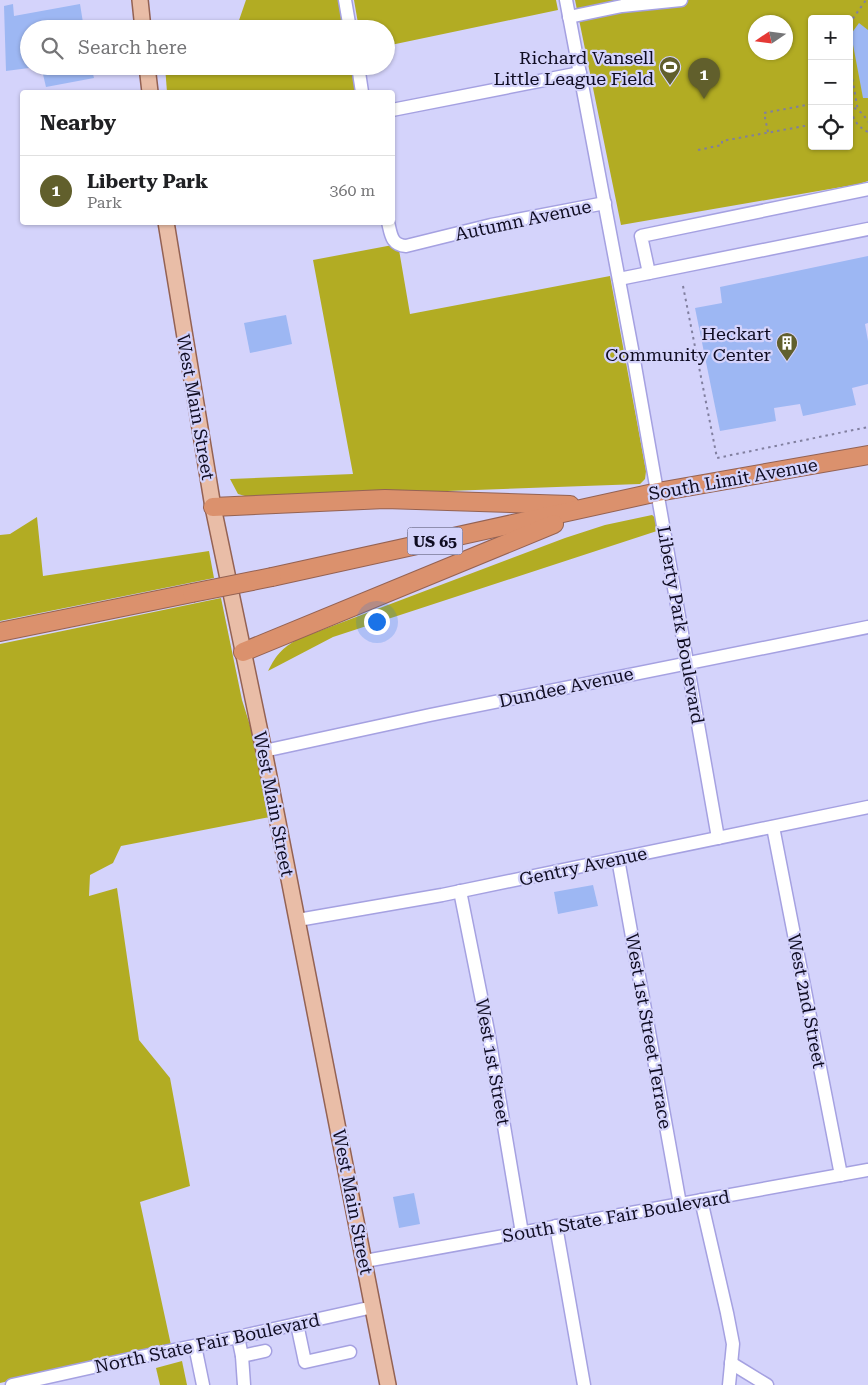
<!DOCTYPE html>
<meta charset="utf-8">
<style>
body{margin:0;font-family:"Roboto Serif",serif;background:#f2f2f2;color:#202124}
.controls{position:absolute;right:15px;top:15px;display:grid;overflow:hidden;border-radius:5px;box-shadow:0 1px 4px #0004}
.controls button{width:45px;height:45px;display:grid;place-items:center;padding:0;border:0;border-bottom:1px solid #e0e0e0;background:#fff;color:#202124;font:25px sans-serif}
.compass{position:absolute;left:748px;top:15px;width:45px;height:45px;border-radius:50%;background:#fff;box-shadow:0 1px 4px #0004;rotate:257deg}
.you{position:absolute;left:376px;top:621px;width:18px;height:18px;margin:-12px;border:4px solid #fff;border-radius:50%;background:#1a73e8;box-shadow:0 0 0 8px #1a73e833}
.badge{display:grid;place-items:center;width:32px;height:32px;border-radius:50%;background:#615f2c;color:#fff;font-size:16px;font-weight:700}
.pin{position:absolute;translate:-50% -41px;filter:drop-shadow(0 1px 2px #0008)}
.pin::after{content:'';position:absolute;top:26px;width:18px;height:15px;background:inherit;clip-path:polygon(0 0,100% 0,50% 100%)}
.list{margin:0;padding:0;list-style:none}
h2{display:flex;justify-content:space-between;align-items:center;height:65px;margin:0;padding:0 20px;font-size:21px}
h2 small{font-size:16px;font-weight:400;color:#757577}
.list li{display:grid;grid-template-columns:32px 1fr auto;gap:15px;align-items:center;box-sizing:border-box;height:70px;padding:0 20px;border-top:1px solid #e0e0e0}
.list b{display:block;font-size:19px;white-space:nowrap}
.list p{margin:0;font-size:16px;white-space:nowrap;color:#757577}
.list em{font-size:16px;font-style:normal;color:#757577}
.icon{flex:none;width:28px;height:28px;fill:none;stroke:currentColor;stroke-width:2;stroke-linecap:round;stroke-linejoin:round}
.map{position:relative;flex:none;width:868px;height:1385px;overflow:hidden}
.search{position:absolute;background:#fff;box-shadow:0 1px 4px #0004;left:20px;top:20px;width:375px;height:55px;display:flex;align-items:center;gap:12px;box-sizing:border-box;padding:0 18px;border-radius:28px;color:#757577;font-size:19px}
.panel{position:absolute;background:#fff;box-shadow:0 1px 4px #0004;left:20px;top:90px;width:375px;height:135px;border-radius:5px}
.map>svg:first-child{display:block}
</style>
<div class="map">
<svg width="868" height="1385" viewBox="0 0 868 1385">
<rect width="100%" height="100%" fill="#d4d3fb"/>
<g fill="#b2ac23" fill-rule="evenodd">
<path d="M246,0H342L348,29H236Z"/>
<path d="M354,0H556L558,10L386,46V29H359Z"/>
<path d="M575,0H868V181L859,184L621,225ZM812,19H849V146H812ZM756,22H786V52H756Z"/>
<path d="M165,66H354L359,92H167Z"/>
<path d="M398,244L410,314L610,276L646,471L645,479L640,484L252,498L238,494L230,479L353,474L313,260Z"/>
<path d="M652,515L658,520L660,530L333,637L268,671C277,654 281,649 298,639L565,538L605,525Z"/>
<path d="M37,517L43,576L209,551L214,578L0,621V535L10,534Z"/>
<path d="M221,598L242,700L254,738L270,817L121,846L113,863L90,875L89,896L117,888L139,1040L170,1078L190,1186L140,1202L171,1345L0,1383V644Z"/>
<path d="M182,1361L187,1385H160L156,1368Z"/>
</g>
<g fill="#9db7f3">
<path d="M13,4L14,16L80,4L84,29H29V68L6,71L4,6Z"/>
<path d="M859,23L868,30V98H863L851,34Z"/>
<path d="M41,66H91L94,78L46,87Z"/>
<path d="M868,256V323L865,324L868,341V384L852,388L856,405L803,416L800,404L774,408L776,421L720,431L695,308L722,303L720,287Z"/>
<path d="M286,315L292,344L250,353L244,323Z"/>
<path d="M593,885L598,906L558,914L554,892Z"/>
<path d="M414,1193L420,1224L399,1228L393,1197Z"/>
</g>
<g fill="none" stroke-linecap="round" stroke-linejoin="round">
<g stroke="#a5a1e1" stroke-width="15">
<g id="minor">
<path d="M345,0L350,29"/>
<path d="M566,0L632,349L718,838"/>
<path d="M569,17L622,6L681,0"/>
<path d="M358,66L362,92"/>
<path d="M392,110L580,73"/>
<path d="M388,222C391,234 391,245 406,246L491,225L605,203"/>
<path d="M649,273L868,229"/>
<path d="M619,279L649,273L641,236L868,189"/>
<path d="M264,751L430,715L868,627"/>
<path d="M773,827L841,1175"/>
<path d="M618,859L680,1204"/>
<path d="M460,891L488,1031L522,1233"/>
<path d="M298,920L442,895L868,807"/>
<path d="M701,1200L727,1313L733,1344L729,1385"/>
<path d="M556,1226L584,1385"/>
<path d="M365,1261L868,1170"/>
<path d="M297,1324L305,1362L350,1352"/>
<path d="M238,1337L242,1356L244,1385"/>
<path d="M195,1346L203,1385"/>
<path d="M242,1356L265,1351"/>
<path d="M731,1363L767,1385"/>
<path d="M12,1385L125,1360L238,1337L373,1307"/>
</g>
</g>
<g stroke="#946253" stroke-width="18">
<g id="major">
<path d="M140,0L143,29"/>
<path d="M147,66L150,92"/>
<path d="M166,222L213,507L264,751L388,1385"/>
</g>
</g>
<g stroke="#946253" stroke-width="20">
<g id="highway">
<path d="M213,507L385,499L570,505"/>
<path d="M272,577L658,492L868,455"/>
<path d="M0,632L192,593"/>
<path d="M243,652L554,524"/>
</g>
</g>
<g stroke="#817f9f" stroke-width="2" stroke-dasharray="2.5 4" stroke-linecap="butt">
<path d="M849,24L866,0"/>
<path d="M849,60L858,111"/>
<path d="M849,104C852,117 856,126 868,132"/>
<path d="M849,104L863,114L868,122"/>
<path d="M768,132L764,113L812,104"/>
<path d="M698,150L722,145V141L810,125L812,122"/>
<path d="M683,286L717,458L868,427"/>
</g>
<use href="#minor" stroke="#fff" stroke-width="12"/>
<use href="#major" stroke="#e9bda7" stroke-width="15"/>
<use href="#highway" stroke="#db916d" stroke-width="18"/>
<g stroke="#946253" stroke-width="20" stroke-linecap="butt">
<path id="highway-bridge" d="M192,593L272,577"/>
</g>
<use href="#highway-bridge" stroke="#db916d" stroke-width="18"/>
</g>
<defs>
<g id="stadium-pin" transform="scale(1.125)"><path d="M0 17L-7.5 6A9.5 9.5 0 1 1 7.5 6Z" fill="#615f2c" stroke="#d4d3fb"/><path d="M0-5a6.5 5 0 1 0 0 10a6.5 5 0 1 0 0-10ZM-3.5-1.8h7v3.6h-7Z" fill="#fff"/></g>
<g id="building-pin" transform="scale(1.125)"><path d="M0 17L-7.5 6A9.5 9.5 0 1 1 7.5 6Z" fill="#615f2c" stroke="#d4d3fb"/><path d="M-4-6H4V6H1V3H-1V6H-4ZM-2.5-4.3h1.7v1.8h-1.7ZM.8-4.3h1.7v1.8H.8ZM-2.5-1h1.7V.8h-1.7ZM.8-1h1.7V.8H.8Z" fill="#fff"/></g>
</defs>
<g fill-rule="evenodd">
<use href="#stadium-pin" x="670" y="67"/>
<use href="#building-pin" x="787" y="343"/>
</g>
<g text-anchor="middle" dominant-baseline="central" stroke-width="4.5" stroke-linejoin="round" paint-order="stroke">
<rect fill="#d4d3fb" stroke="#4a4863" stroke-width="1" x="407.5" y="527.5" width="55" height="27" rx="4"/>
<g font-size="16" font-weight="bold" fill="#0f0c22">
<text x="435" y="541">US 65</text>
</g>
<g font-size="18" fill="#0f0c22" stroke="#d4d3fb" text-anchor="end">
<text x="654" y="57">Richard Vansell<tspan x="654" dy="21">Little League Field</tspan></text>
<text x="771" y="333">Heckart<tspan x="771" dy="21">Community Center</tspan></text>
</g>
<g font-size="18" fill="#0f0c22" stroke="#d4d3fb">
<text transform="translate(523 220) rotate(-12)">Autumn Avenue</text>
<text transform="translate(196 407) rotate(80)">West Main Street</text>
<text transform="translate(733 479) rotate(-10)">South Limit Avenue</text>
<text transform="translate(681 625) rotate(80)">Liberty Park Boulevard</text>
<text transform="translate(566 687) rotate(-12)">Dundee Avenue</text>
<text transform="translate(274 804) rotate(79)">West Main Street</text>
<text transform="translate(583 866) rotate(-12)">Gentry Avenue</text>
<text transform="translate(807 1001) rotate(79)">West 2nd Street</text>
<text transform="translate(649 1031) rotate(80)">West 1st Street Terrace</text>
<text transform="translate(493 1062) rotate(80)">West 1st Street</text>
<text transform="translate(353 1202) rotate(79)">West Main Street</text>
<text transform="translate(616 1216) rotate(-10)">South State Fair Boulevard</text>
<text transform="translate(207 1343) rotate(-12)">North State Fair Boulevard</text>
</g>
</g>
</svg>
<div class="controls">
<button>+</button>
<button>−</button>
<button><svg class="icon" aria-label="locate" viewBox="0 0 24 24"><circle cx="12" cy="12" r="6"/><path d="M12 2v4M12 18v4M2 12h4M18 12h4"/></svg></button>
</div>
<svg class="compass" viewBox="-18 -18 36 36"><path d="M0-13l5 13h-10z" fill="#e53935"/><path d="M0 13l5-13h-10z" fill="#757577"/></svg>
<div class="you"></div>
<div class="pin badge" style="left:704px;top:99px">1</div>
<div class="search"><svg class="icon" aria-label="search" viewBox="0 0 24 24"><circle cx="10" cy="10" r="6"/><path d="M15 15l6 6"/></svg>Search here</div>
<section class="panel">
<h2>Nearby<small></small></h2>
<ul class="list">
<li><span class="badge">1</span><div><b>Liberty Park</b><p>Park</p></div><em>360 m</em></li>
</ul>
</section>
</div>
